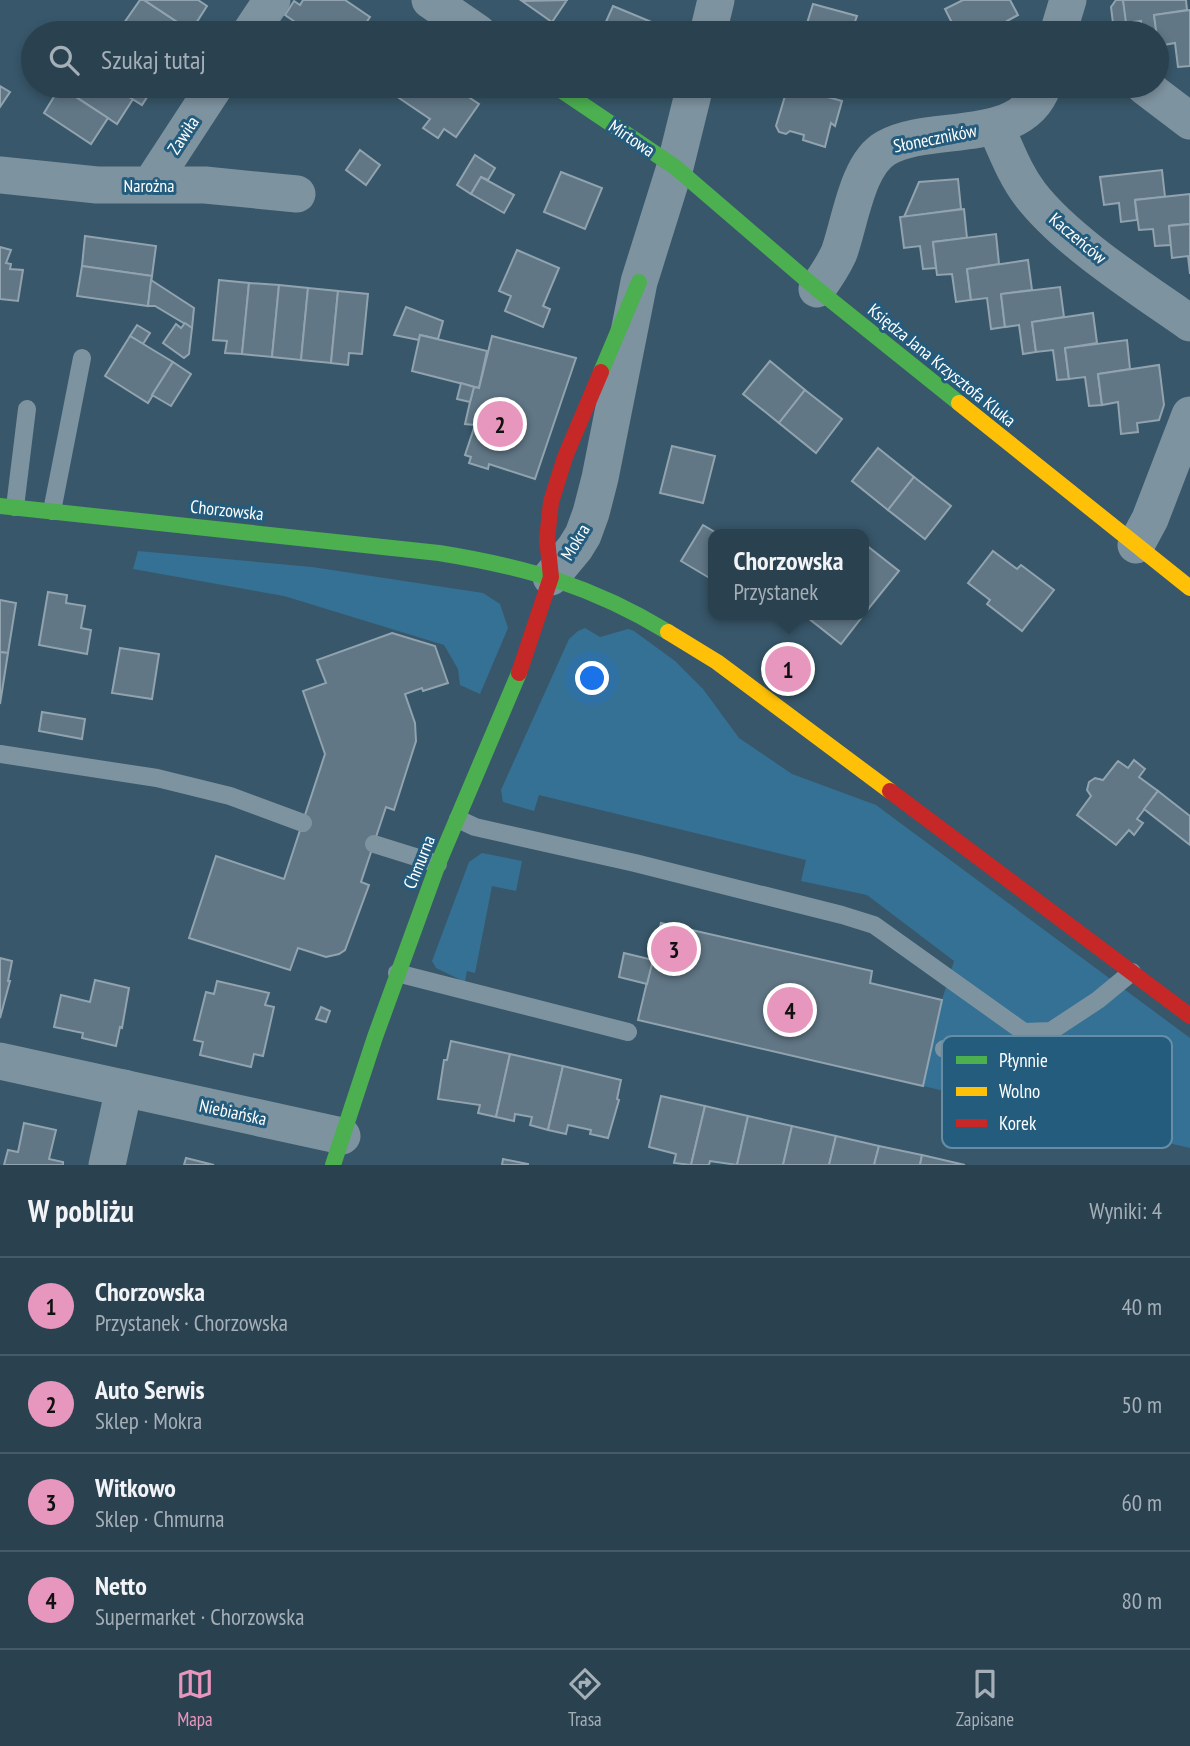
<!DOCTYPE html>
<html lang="pl">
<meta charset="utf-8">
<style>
body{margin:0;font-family:"PT Sans Narrow",sans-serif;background:#364c5a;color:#f1f3f6}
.you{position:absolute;left:593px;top:679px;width:24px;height:24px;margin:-18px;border:5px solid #fff;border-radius:50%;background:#1a73e8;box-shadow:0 0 0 10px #1a73e833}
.badge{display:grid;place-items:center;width:46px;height:46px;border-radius:50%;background:#e797bd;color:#111;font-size:23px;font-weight:700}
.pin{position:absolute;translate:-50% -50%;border:4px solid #fff;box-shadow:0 2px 7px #0006}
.popup{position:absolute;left:708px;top:529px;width:161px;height:91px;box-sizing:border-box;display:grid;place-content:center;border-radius:14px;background:#2a4150;filter:drop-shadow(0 2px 5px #0005);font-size:23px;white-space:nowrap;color:#a5afb7}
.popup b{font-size:26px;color:#f1f3f6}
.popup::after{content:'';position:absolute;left:50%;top:100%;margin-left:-14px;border:14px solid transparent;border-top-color:#2a4150}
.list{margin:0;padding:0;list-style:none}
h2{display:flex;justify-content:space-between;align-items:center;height:91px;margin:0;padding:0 28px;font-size:30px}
h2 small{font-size:23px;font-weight:400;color:#a5afb7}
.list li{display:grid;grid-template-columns:46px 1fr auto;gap:21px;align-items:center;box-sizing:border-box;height:98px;padding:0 28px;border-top:2px solid #465a67}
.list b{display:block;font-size:26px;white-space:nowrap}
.list p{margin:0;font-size:23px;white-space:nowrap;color:#a5afb7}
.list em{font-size:23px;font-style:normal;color:#a5afb7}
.icon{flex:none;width:38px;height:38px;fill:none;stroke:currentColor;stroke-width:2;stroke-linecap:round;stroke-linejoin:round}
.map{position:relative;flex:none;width:1190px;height:1165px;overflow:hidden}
.search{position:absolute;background:#2a4150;box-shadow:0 4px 10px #0003;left:21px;right:21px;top:21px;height:77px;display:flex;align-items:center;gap:18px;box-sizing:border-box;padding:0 24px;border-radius:38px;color:#a5afb7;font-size:26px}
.sheet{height:483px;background:#2a4150}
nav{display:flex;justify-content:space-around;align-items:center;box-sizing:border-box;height:98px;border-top:2px solid #465a67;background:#2a4150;font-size:19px;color:#a5afb7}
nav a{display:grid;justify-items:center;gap:4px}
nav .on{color:#e797bd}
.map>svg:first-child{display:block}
</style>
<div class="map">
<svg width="1190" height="1165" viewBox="0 0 1190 1165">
<rect width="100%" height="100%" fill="#38576a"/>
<g fill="#357194">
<path d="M138,551L312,567L483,593L500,604L508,628L480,694L460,685L458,669L444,645L284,596L133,569Z"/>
<path d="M585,628L600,637L628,629L634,631L675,661L703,689L739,738L792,774L876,805L1190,1038V1148L923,1086L942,1000L954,961L867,895L801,881L806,860L539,795L534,811L503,802L501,790L569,639L578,631Z"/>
<path d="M482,853L522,861L516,891L492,886L475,973L467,971L465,982L436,968L432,961L469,862Z"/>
</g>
<g fill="#617786" stroke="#91a3af" stroke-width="2">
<path d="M140,0H144L191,31L189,33H140L124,23Z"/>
<path d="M144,0H198L207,6L191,31Z"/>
<path d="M303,0H345L370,17L359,33H296L294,32L298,24L285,15L294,1L300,5Z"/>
<path d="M567,0L552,22L522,1L568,0Z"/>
<path d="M963,0H1010L1018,15L1007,21L1013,33H997L991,23L971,33H957L945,9Z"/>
<path d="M1116,0H1123L1129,29L1114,31L1111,7Z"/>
<path d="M1123,0H1186L1187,10L1154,15L1157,33H1142L1141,21L1126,23Z"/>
<path d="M813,4L857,16L851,33H804Z"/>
<path d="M613,6L654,23L650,33H601Z"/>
<path d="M1190,10V66L1178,67L1175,43L1158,46L1154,15Z"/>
<path d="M124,23L140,33H118Z"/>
<path d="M991,23L997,33H971Z"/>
<path d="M0,86L10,92L0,107Z"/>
<path d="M74,86H112L133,99L117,124L69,92Z"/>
<path d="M112,86H154L142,105Z"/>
<path d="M407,86H452L479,104L456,137L444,129L438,138L423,128L430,119L399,98Z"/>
<path d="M788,86L842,101L835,126L831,123L825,147L803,140L804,135L790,131L786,134L779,132L776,126Z"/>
<path d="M790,86H830L826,97Z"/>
<path d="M60,87L108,118L91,144L44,113Z"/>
<path d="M360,150L380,165L366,185L346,170Z"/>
<path d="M475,155L495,168L488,180L481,177L471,194L457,185Z"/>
<path d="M1162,170L1165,197L1135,200L1137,220L1121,222L1119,203L1104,205L1100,177Z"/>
<path d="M561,172L602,188L585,229L544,212Z"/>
<path d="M481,177L514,195L504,213L471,194Z"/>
<path d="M958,179L961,209L904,217L919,182Z"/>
<path d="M1190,194V224L1169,226L1171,245L1155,246L1153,229L1139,230L1135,200Z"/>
<path d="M964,209L967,238L933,242L936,268L923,269L920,246L904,248L900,217Z"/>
<path d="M1190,224V274L1188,256L1172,258L1169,226Z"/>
<path d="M996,234L999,264L967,269L971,300L956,302L952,274L937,275L933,242Z"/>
<path d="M85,236L156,246L152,276L82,266Z"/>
<path d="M0,247L11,250L6,263L11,264L10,269L23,270L18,301L0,299Z"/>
<path d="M517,250L559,268L543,306L550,309L543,327L505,311L511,296L499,291Z"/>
<path d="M1028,260L1032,290L1001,294L1005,327L991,329L987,298L971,300L967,269Z"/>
<path d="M82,266L152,276L148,306L77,296Z"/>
<path d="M151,280L194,308L192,328L155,306H148Z"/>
<path d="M219,280L249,283L242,354L225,353L227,341L213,340Z"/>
<path d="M249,283L279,285L272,357L242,354Z"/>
<path d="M279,285L308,288L301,360L272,357Z"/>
<path d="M1060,287L1064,317L1032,322L1036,352L1023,354L1019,325L1005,327L1001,294Z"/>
<path d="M308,288L338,291L331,363L301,360Z"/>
<path d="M338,291L368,294L362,354L349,353L348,365L331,363Z"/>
<path d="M406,307L443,321L438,339L420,335L419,340L394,335Z"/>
<path d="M1093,313L1097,343L1065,348L1069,379L1057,380L1053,350L1036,352L1032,322Z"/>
<path d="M185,323L192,328L189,354L184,358L163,343L176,324L181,328Z"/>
<path d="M137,325L150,333L143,344L130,336Z"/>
<path d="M420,335L487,351L479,388L412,371Z"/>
<path d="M130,336L173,362L148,403L105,376Z"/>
<path d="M492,336L576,358L535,479L489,464L488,469L469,463L471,457L465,455L475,425L465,424L470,402L474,387L479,388Z"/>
<path d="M1127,340L1130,369L1098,374L1102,405L1089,406L1085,377L1069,379L1065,348Z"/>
<path d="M770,361L805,390L779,423L743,394Z"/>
<path d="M173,362L191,374L171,406L152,395Z"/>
<path d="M1159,365L1164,405L1159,420L1137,423L1138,432L1121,434L1118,402L1102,405L1098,374Z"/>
<path d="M461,383L474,387L470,402L457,399Z"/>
<path d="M805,390L842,419L816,453L779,423Z"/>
<path d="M672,446L715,456L703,503L660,493Z"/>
<path d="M878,448L914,477L888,510L852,481Z"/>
<path d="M914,477L951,506L925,539L888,510Z"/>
<path d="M703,525L718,534H713V580L681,561Z"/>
<path d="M866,545L899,571L869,608L863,603V548Z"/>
<path d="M993,551L1017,569L1021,565L1054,590L1022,631L987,604L990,600L968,583Z"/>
<path d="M48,592L67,595L66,603L85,606L81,628L91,630L87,654L39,645Z"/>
<path d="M0,600L16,603L8,653L0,652Z"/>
<path d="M863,603L869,608L841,644L808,618L810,615H863Z"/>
<path d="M392,633L435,646L448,683L423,691L422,688L405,694L415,723L416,741L394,810L386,807L361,882L369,885L345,950L339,954L326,957L298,948L290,970L189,938L216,856L284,879L325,754L303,691L326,683L317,660Z"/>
<path d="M120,648L159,654L152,699L112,693Z"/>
<path d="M0,652L8,653L0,704Z"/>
<path d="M42,712L85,719L82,739L39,731Z"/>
<path d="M1134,760L1145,769L1139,777L1158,791L1137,819L1143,823L1134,835L1129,830L1116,845L1077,815L1091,796L1087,790L1089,782L1095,778L1103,780L1118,761L1128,768Z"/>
<path d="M1158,791L1190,816V845L1144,809Z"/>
<path d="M661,923L872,971L870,983L942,1000L923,1086L638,1020Z"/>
<path d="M624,953L653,960L647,984L619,977Z"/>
<path d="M0,958L12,961L8,981H10L0,1018Z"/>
<path d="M95,980L129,988L122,1028L120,1027L116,1046L82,1038L83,1033L54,1027L61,995L90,1002Z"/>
<path d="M217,981L269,993L265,1005L274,1007L263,1056L254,1054L251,1067L200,1055L203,1042L194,1040L206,992L214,994Z"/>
<path d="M321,1007L330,1011L326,1022L316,1019Z"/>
<path d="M451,1041L510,1054L496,1117L478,1113L480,1105L438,1099L444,1060H447Z"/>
<path d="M510,1054L563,1066L548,1130L530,1125L532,1117L515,1114L514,1121L496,1117Z"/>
<path d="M563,1066L621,1080L617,1099L619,1100L608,1138L590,1134L591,1130L568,1125L566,1134L548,1130Z"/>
<path d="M661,1096L705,1106L691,1165L674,1163L676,1154L649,1147Z"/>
<path d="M705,1106L748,1116L737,1165L710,1161L709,1165H691Z"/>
<path d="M748,1116L792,1126L783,1165H737Z"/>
<path d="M24,1123L56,1130L49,1159L63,1162V1165H4L8,1150L18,1152Z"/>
<path d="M792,1126L836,1136L829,1165H783Z"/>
<path d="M836,1136L879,1146L874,1165H829Z"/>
<path d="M879,1146L922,1155L920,1165H874Z"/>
<path d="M922,1155L965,1165H920Z"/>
<path d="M186,1158L214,1165H184Z"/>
<path d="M503,1159L528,1164V1165H502Z"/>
</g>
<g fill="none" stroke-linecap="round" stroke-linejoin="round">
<g stroke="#7e93a0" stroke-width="18">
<path d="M15,507L27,409"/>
<path d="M52,511L82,358"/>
<path d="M0,754L157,778L230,796L303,823"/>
<path d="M458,819L475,827L635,863L842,915L874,925L1024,1032L1051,1031L1098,1000L1132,972"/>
<path d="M374,844L438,864"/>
<path d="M397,973L628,1032"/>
<path d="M944,1049L1016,1067C1034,1063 1043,1047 1051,1031"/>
</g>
<g stroke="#7e93a0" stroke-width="37">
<path d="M430,0L478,33"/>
<path d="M250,33L272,0"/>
<path d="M708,33L716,0"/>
<path d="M1058,33L1068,0"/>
<path d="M1144,86L1190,121"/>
<path d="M995,126C1006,149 1014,173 1030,194C1066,241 1140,288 1190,323"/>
<path d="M0,175L97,185H205L297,194"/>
<path d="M151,184L215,86"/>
<path d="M817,289C825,278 833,266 839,253C850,223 857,164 886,148C931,122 1021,147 1043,86"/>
<path d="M1136,545L1150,519L1190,415"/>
<path d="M551,577L575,548L583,535L591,513L600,478L639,282L675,167L695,86"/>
<path d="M0,1061L342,1136"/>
<path d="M107,1165L124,1088"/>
</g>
<g stroke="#4caf50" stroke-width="16">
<path d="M555,86L675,167L817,289L959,403"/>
<path d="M601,372L639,282"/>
<path d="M0,506L439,553C526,567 592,586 668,632"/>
<path d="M333,1165L375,1037L438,864L519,673"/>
</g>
<g stroke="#ffc107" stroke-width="16">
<path d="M959,403L1190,588"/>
<path d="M668,632L717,662L890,791"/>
</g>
<g stroke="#c62828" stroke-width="16">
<path d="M519,673L551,577L547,539L551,502L565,457L601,372"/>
<path d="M890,791L1190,1016"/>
</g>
</g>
<g text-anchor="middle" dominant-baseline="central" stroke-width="6" stroke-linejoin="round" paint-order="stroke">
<g font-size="18" fill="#fff" stroke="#245c7e">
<text transform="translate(183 135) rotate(-57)">Zawiła</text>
<text transform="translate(632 138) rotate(34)">Mirtowa</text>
<text transform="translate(935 138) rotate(-11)">Słoneczników</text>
<text x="149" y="185">Narożna</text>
<text transform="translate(1078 238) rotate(40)">Kaczeńców</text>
<text transform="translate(942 365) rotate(39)">Księdza Jana Krzysztofa Kluka</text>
<text transform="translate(227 510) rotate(6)">Chorzowska</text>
<text transform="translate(575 542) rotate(-59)">Mokra</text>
<text transform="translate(419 862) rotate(-68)">Chmurna</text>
<text transform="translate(233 1112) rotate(12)">Niebiańska</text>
</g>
</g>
<rect x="942" y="1036" width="230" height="112" rx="10" fill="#245c7e" stroke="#668da5" stroke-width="2"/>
<rect x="956" y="1056" width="31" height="8" fill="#4caf50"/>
<rect x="956" y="1087" width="31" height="9" fill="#ffc107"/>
<rect x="956" y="1119" width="31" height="8" fill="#c62828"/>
<g font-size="19" fill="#fff">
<text x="999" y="1067">Płynnie</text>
<text x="999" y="1098">Wolno</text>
<text x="999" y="1130">Korek</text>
</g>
</svg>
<div class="you"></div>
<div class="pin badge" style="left:788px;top:669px">1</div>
<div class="popup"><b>Chorzowska</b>Przystanek</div>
<div class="pin badge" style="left:500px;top:424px">2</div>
<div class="pin badge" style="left:674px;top:949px">3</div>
<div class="pin badge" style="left:790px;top:1010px">4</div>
<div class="search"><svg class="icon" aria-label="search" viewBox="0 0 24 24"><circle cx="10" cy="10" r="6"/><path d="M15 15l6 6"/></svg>Szukaj tutaj</div>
</div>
<section class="sheet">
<h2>W pobliżu<small>Wyniki: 4</small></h2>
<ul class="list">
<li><span class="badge">1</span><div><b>Chorzowska</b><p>Przystanek · Chorzowska</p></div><em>40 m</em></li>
<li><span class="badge">2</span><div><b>Auto Serwis</b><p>Sklep · Mokra</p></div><em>50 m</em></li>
<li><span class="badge">3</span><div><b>Witkowo</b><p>Sklep · Chmurna</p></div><em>60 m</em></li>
<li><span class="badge">4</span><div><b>Netto</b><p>Supermarket · Chorzowska</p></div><em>80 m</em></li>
</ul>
</section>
<nav>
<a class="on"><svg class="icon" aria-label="map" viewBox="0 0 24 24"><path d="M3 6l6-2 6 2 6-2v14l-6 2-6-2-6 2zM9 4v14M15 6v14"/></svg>Mapa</a>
<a><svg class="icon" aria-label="directions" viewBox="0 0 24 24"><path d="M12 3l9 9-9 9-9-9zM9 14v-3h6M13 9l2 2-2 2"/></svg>Trasa</a>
<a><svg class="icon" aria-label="saved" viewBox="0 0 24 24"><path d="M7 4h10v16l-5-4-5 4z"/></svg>Zapisane</a>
</nav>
